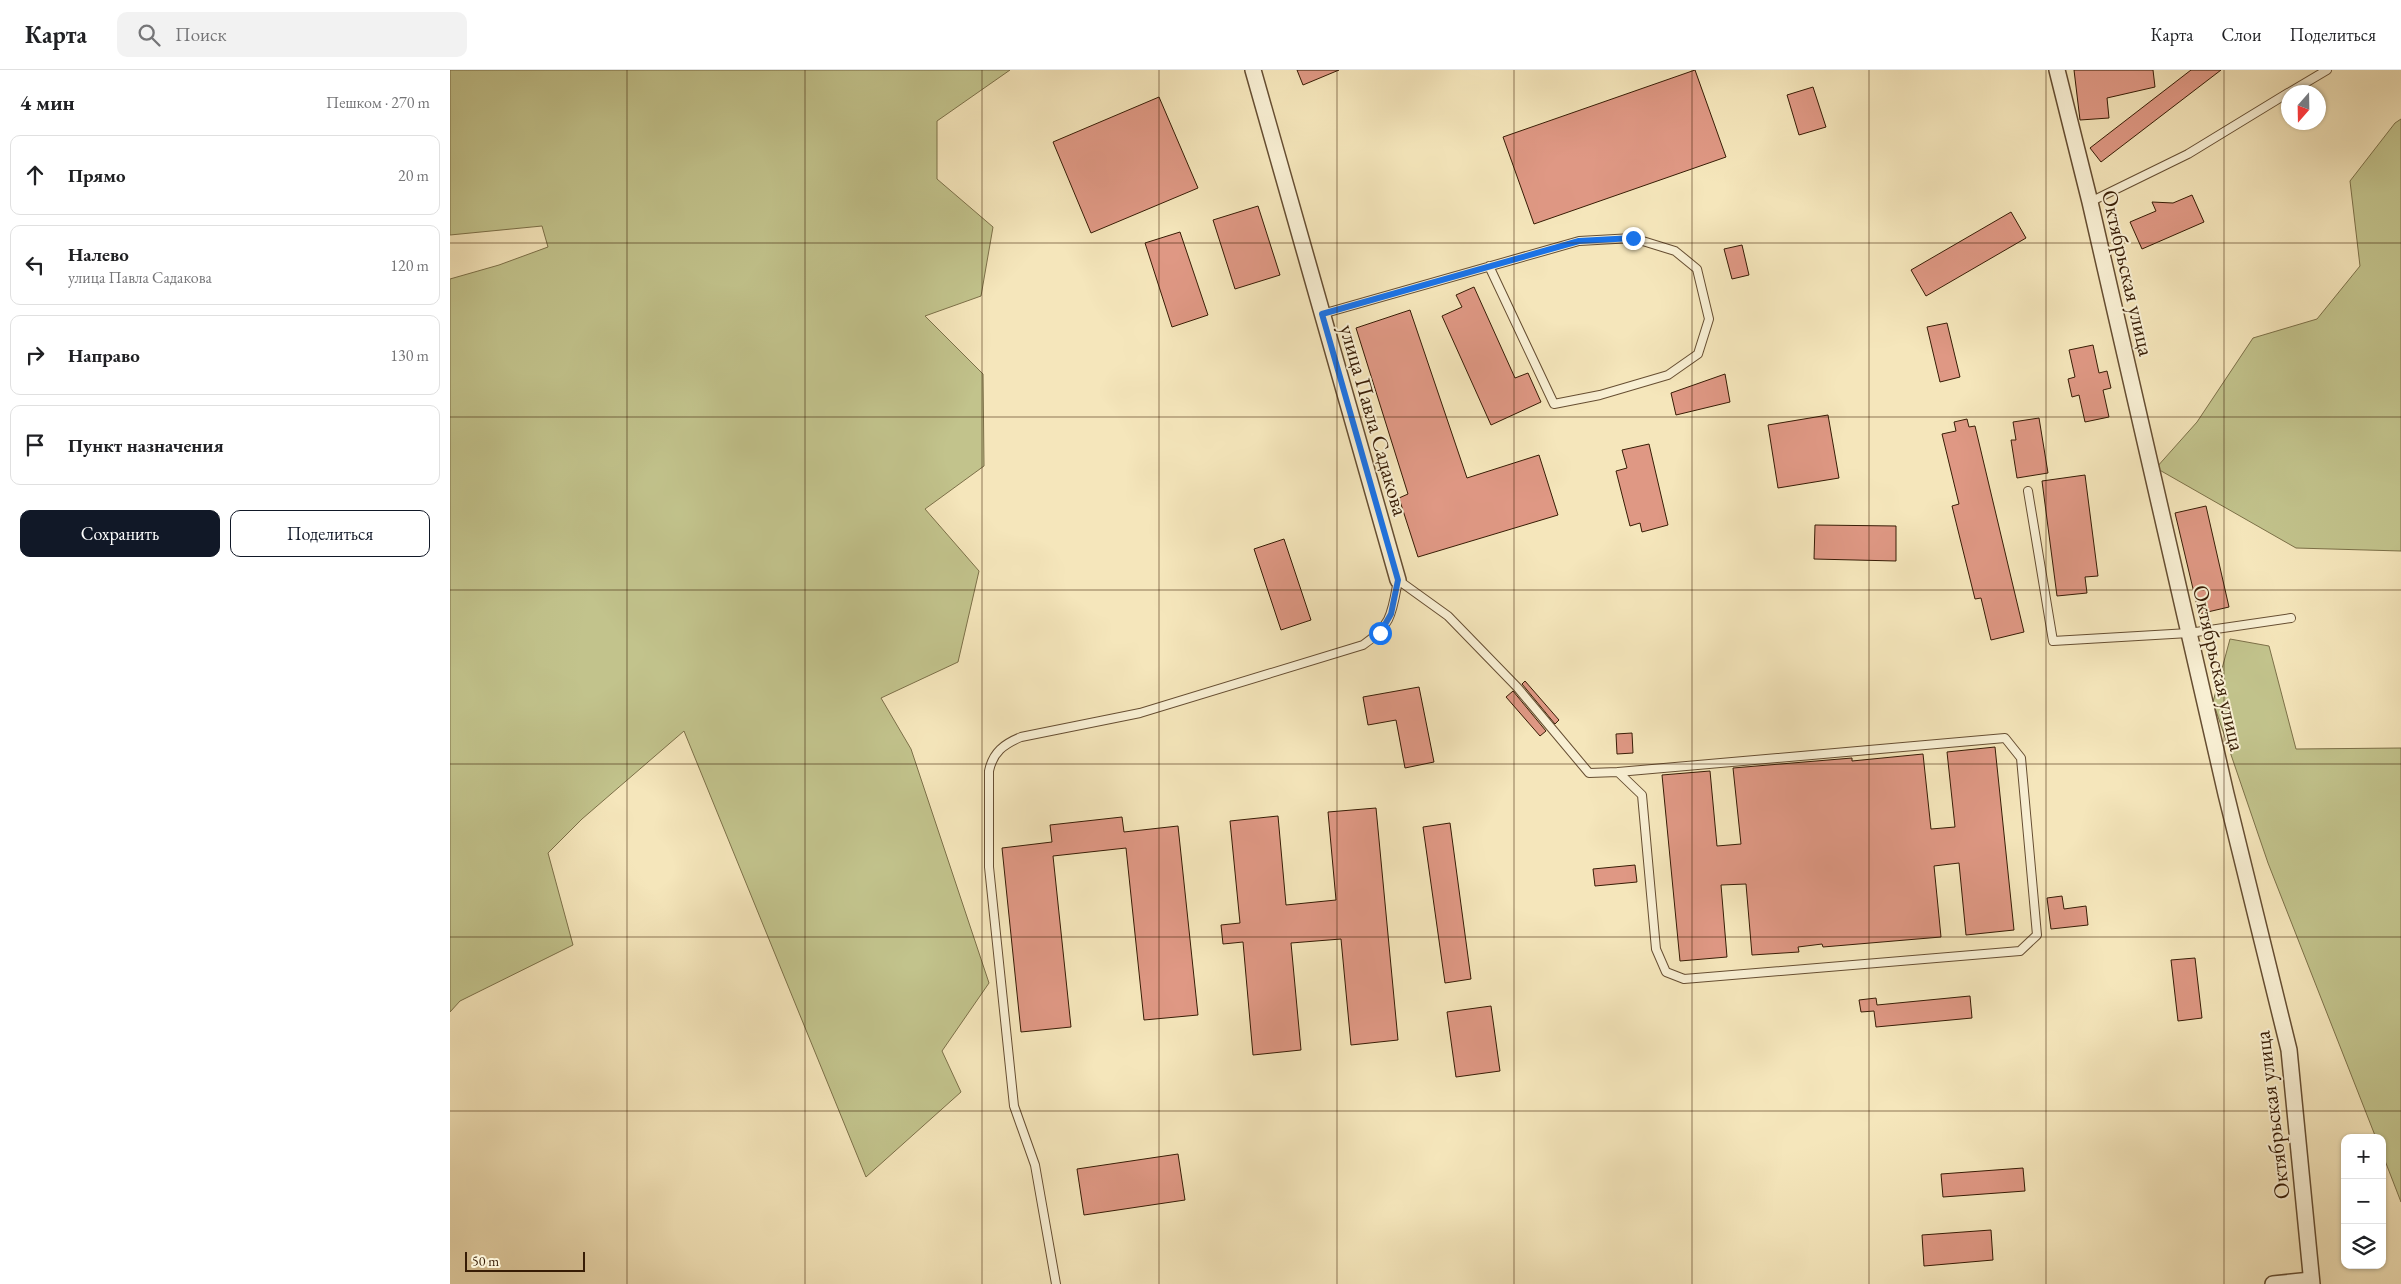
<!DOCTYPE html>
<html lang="ru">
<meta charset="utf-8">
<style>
body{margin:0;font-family:"EB Garamond",serif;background:#f2f2f2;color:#202124}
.controls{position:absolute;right:15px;bottom:15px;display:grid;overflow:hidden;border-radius:10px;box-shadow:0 1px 4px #0004}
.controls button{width:45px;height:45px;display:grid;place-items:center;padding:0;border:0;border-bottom:1px solid #e0e0e0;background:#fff;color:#202124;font:25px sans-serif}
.compass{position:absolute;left:1831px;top:15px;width:45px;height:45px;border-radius:50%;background:#fff;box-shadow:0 1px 4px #0004;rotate:200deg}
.scale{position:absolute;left:15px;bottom:12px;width:120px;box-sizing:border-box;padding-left:5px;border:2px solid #371c05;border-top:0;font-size:14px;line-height:18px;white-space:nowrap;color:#371c05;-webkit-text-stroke:4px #f8efd3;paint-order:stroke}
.stop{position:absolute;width:15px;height:15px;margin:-11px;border:4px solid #1a73e8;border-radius:50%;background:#fff}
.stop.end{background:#1a73e8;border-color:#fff;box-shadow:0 1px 5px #0008}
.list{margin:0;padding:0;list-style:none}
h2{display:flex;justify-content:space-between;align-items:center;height:65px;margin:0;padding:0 20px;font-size:21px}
h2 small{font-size:16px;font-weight:400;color:#757577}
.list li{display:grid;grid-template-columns:32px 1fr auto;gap:15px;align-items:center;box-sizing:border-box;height:80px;margin:0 10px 10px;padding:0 10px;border:1px solid #e0e0e0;border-radius:10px}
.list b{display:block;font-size:19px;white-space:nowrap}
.list p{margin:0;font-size:16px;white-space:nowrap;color:#757577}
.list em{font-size:16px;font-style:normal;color:#757577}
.actions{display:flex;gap:10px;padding:15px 20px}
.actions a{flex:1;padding:11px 0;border:1px solid #111827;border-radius:10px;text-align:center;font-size:18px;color:#111827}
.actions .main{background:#111827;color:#fff}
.icon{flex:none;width:28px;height:28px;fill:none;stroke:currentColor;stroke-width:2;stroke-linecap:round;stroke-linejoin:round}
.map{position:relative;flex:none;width:1951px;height:1214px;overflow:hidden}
header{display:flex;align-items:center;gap:30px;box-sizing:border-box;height:70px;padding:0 25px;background:#fff;border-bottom:1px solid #e0e0e0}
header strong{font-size:24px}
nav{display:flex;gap:28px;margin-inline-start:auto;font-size:18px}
.search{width:350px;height:45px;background:#f2f2f2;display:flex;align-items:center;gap:12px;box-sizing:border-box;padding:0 18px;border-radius:10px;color:#757577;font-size:19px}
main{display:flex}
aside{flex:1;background:#fff}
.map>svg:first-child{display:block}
</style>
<header>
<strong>Карта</strong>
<div class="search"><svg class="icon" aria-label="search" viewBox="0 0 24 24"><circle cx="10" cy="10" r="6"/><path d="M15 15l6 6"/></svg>Поиск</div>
<nav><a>Карта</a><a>Слои</a><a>Поделиться</a></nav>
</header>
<main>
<aside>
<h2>4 мин<small>Пешком · 270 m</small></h2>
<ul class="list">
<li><svg class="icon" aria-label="ahead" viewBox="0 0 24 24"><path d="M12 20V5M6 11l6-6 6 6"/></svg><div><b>Прямо</b></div><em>20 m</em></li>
<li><svg class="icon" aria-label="left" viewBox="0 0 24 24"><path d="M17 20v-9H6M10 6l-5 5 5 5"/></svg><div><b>Налево</b><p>улица Павла Садакова</p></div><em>120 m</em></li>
<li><svg class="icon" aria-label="right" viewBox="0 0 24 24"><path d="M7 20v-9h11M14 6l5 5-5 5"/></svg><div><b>Направо</b></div><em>130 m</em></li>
<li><svg class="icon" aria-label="arrive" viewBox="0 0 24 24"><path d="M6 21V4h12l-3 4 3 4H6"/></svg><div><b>Пункт назначения</b></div></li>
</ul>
<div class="actions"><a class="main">Сохранить</a><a>Поделиться</a></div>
</aside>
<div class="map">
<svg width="1951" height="1214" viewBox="0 0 1951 1214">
<rect width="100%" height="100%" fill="#f5e6bb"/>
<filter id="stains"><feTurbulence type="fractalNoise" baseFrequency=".004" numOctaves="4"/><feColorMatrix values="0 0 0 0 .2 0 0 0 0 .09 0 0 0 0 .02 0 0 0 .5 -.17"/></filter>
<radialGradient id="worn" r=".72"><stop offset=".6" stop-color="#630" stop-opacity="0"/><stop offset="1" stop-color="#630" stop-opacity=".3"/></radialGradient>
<g fill="#c2c38c" stroke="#7c7048">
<path d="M0,0H560L487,51V109L543,157L531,226L475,246L533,304L534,396L475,439L529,501L508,592L431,628L461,679L539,913L492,981L511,1022L416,1107L234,661L132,749L98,783L123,875L10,931L0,942V209L49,195L98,177L92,156L0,165Z"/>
<path d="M1951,49V481L1846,478L1706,398L1747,352L1803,268L1867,249L1910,196L1900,111L1945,53Z"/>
<path d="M1780,569L1819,576L1846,679L1951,678V1132L1932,1083V1068H1926L1818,793L1763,632Z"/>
</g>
<g fill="#df9884" stroke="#371c05">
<path d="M847,0H889L853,15Z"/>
<path d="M1245,0L1276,87L1084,154L1053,67Z"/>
<path d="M1624,0H1703L1705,17L1657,28L1659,48L1630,50Z"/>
<path d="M1741,0H1771L1651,92L1640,78Z"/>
<path d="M1363,17L1376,57L1349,65L1337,25Z"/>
<path d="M709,27L748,118L641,163L603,72Z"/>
<path d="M1742,125L1754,152L1692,179L1680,152L1706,141L1702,132L1723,133Z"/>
<path d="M808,136L830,205L785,219L763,150Z"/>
<path d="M1561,142L1576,168L1476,226L1461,200Z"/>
<path d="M730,162L758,245L722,257L695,173Z"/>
<path d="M1292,175L1299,205L1282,209L1274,179Z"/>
<path d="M1024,217L1065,308L1078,303L1091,332L1041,355L992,246L1012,237L1006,225Z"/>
<path d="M960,240L1017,408L1089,385L1108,445L968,487L949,428L958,424L906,258Z"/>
<path d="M1497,253L1510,307L1490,312L1477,257Z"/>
<path d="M1643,275L1649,303L1657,301L1661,318L1653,320L1659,347L1635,352L1629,325L1622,327L1618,309L1625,307L1619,280Z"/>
<path d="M1275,304L1280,332L1226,345L1221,323Z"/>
<path d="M1378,345L1389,408L1328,418L1318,355Z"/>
<path d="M1589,348L1598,403L1567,408L1561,370H1566L1563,352Z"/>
<path d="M1517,349L1519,357L1525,356L1574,562L1541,570L1531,528L1525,529L1502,436L1509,434L1492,364L1506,361L1504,352Z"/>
<path d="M1199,374L1218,455L1192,462L1190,453L1180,456L1166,401L1177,398L1172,380Z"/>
<path d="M1635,405L1648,506L1635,507L1637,523L1607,526L1592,411Z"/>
<path d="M1756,436L1779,537L1749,544L1725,443Z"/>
<path d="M1365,455L1446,456V491L1364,489Z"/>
<path d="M834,469L861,550L831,560L804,479Z"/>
<path d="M1075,611L1109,650L1105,654L1072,614Z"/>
<path d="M969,617L984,692L955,698L946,650L918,655L913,627Z"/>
<path d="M1063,621L1096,661L1090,666L1056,627Z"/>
<path d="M1182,663L1183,683L1167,684L1166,664Z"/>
<path d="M1545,677L1564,860L1516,865L1509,793L1484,796L1491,867L1373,877L1372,874L1348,877L1349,882L1302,885L1296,814L1271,815L1277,887L1230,891L1212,705L1260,701L1267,776L1291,774L1283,698L1402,688V691L1473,684L1481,759L1505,757L1497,682Z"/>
<path d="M926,738L948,970L901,975L891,869L841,873L851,980L803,985L793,872L773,874L771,855L790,853L780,751L828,746L836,835L886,830L878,742Z"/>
<path d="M672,747L674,762L728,756L748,945L694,950L676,778L603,786L621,957L571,962L552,778L602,772L600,755Z"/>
<path d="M1000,753L1021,909L995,913L973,757Z"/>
<path d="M1185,795L1187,812L1145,816L1143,799Z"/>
<path d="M1612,826L1614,839L1636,836L1638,855L1601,859L1597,828Z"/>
<path d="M1745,888L1752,948L1728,951L1721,890Z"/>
<path d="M1520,926L1522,948L1426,957L1424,941L1411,942L1409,930L1426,928L1427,935Z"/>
<path d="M1041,936L1050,1001L1006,1007L997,942Z"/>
<path d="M728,1084L735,1130L634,1145L627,1099Z"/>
<path d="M1573,1098L1575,1121L1493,1127L1491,1104Z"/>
<path d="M1541,1160L1543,1190L1474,1196L1472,1165Z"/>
</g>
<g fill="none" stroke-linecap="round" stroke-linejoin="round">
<g stroke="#664e32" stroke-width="10">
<g id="lane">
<path d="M1840,22L1877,0"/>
<path d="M1640,132L1738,84L1838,23"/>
<path d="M872,244L1129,171L1183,168L1225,181L1247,199L1259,249L1248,284L1218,305L1150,325L1104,334L1039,196"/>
<path d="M1578,421L1603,571L1739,563L1841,548"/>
<path d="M606,1214L585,1095L564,1036L539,797V701C543,682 554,674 571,667L690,643L913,575C942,555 942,543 948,510L998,546L1067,617L1139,703L1168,702L1192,725L1206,879L1216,902L1234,909L1570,881L1587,865L1571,688L1555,668L1168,702"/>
</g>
</g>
<g stroke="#664e32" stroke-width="18">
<g id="street">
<path d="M803,0L948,510"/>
<path d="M1607,0L1640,132L1776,724L1839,980L1862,1214"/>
<path d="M1823,1214L1861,1210"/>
</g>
</g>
<use href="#lane" stroke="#f8efd3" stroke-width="8"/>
<use href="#street" stroke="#f8efd3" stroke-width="15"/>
</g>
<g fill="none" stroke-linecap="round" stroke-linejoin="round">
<path stroke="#1a73e8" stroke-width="6" d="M930,563L941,544L948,510L872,244L1129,171L1183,168"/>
</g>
<path fill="none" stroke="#371c05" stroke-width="1" stroke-opacity="0.55" d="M177,0V1214M355,0V1214M532,0V1214M709,0V1214M887,0V1214M1064,0V1214M1242,0V1214M1419,0V1214M1596,0V1214M1774,0V1214M0,173H1951M0,347H1951M0,520H1951M0,694H1951M0,867H1951M0,1041H1951"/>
<g text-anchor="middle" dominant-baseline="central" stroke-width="4" stroke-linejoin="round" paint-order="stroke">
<g font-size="22" fill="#371c05" stroke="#f8efd3">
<text transform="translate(1678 203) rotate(77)">Октябрьская улица</text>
<text transform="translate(924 350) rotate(74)">улица Павла Садакова</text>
<text transform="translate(1769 598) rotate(77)">Октябрьская улица</text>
<text transform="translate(1822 1045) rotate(-97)">Октябрьская улица</text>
</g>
</g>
<rect width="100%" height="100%" filter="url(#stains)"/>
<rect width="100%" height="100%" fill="url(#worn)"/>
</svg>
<div class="controls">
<button>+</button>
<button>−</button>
<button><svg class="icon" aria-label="layers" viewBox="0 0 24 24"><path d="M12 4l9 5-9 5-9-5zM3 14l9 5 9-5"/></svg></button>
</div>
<svg class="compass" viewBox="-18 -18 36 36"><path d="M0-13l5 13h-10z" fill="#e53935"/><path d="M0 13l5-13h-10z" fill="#757577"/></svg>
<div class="scale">50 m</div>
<div class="stop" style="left:930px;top:563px"></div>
<div class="stop end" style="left:1183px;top:168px"></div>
</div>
</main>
